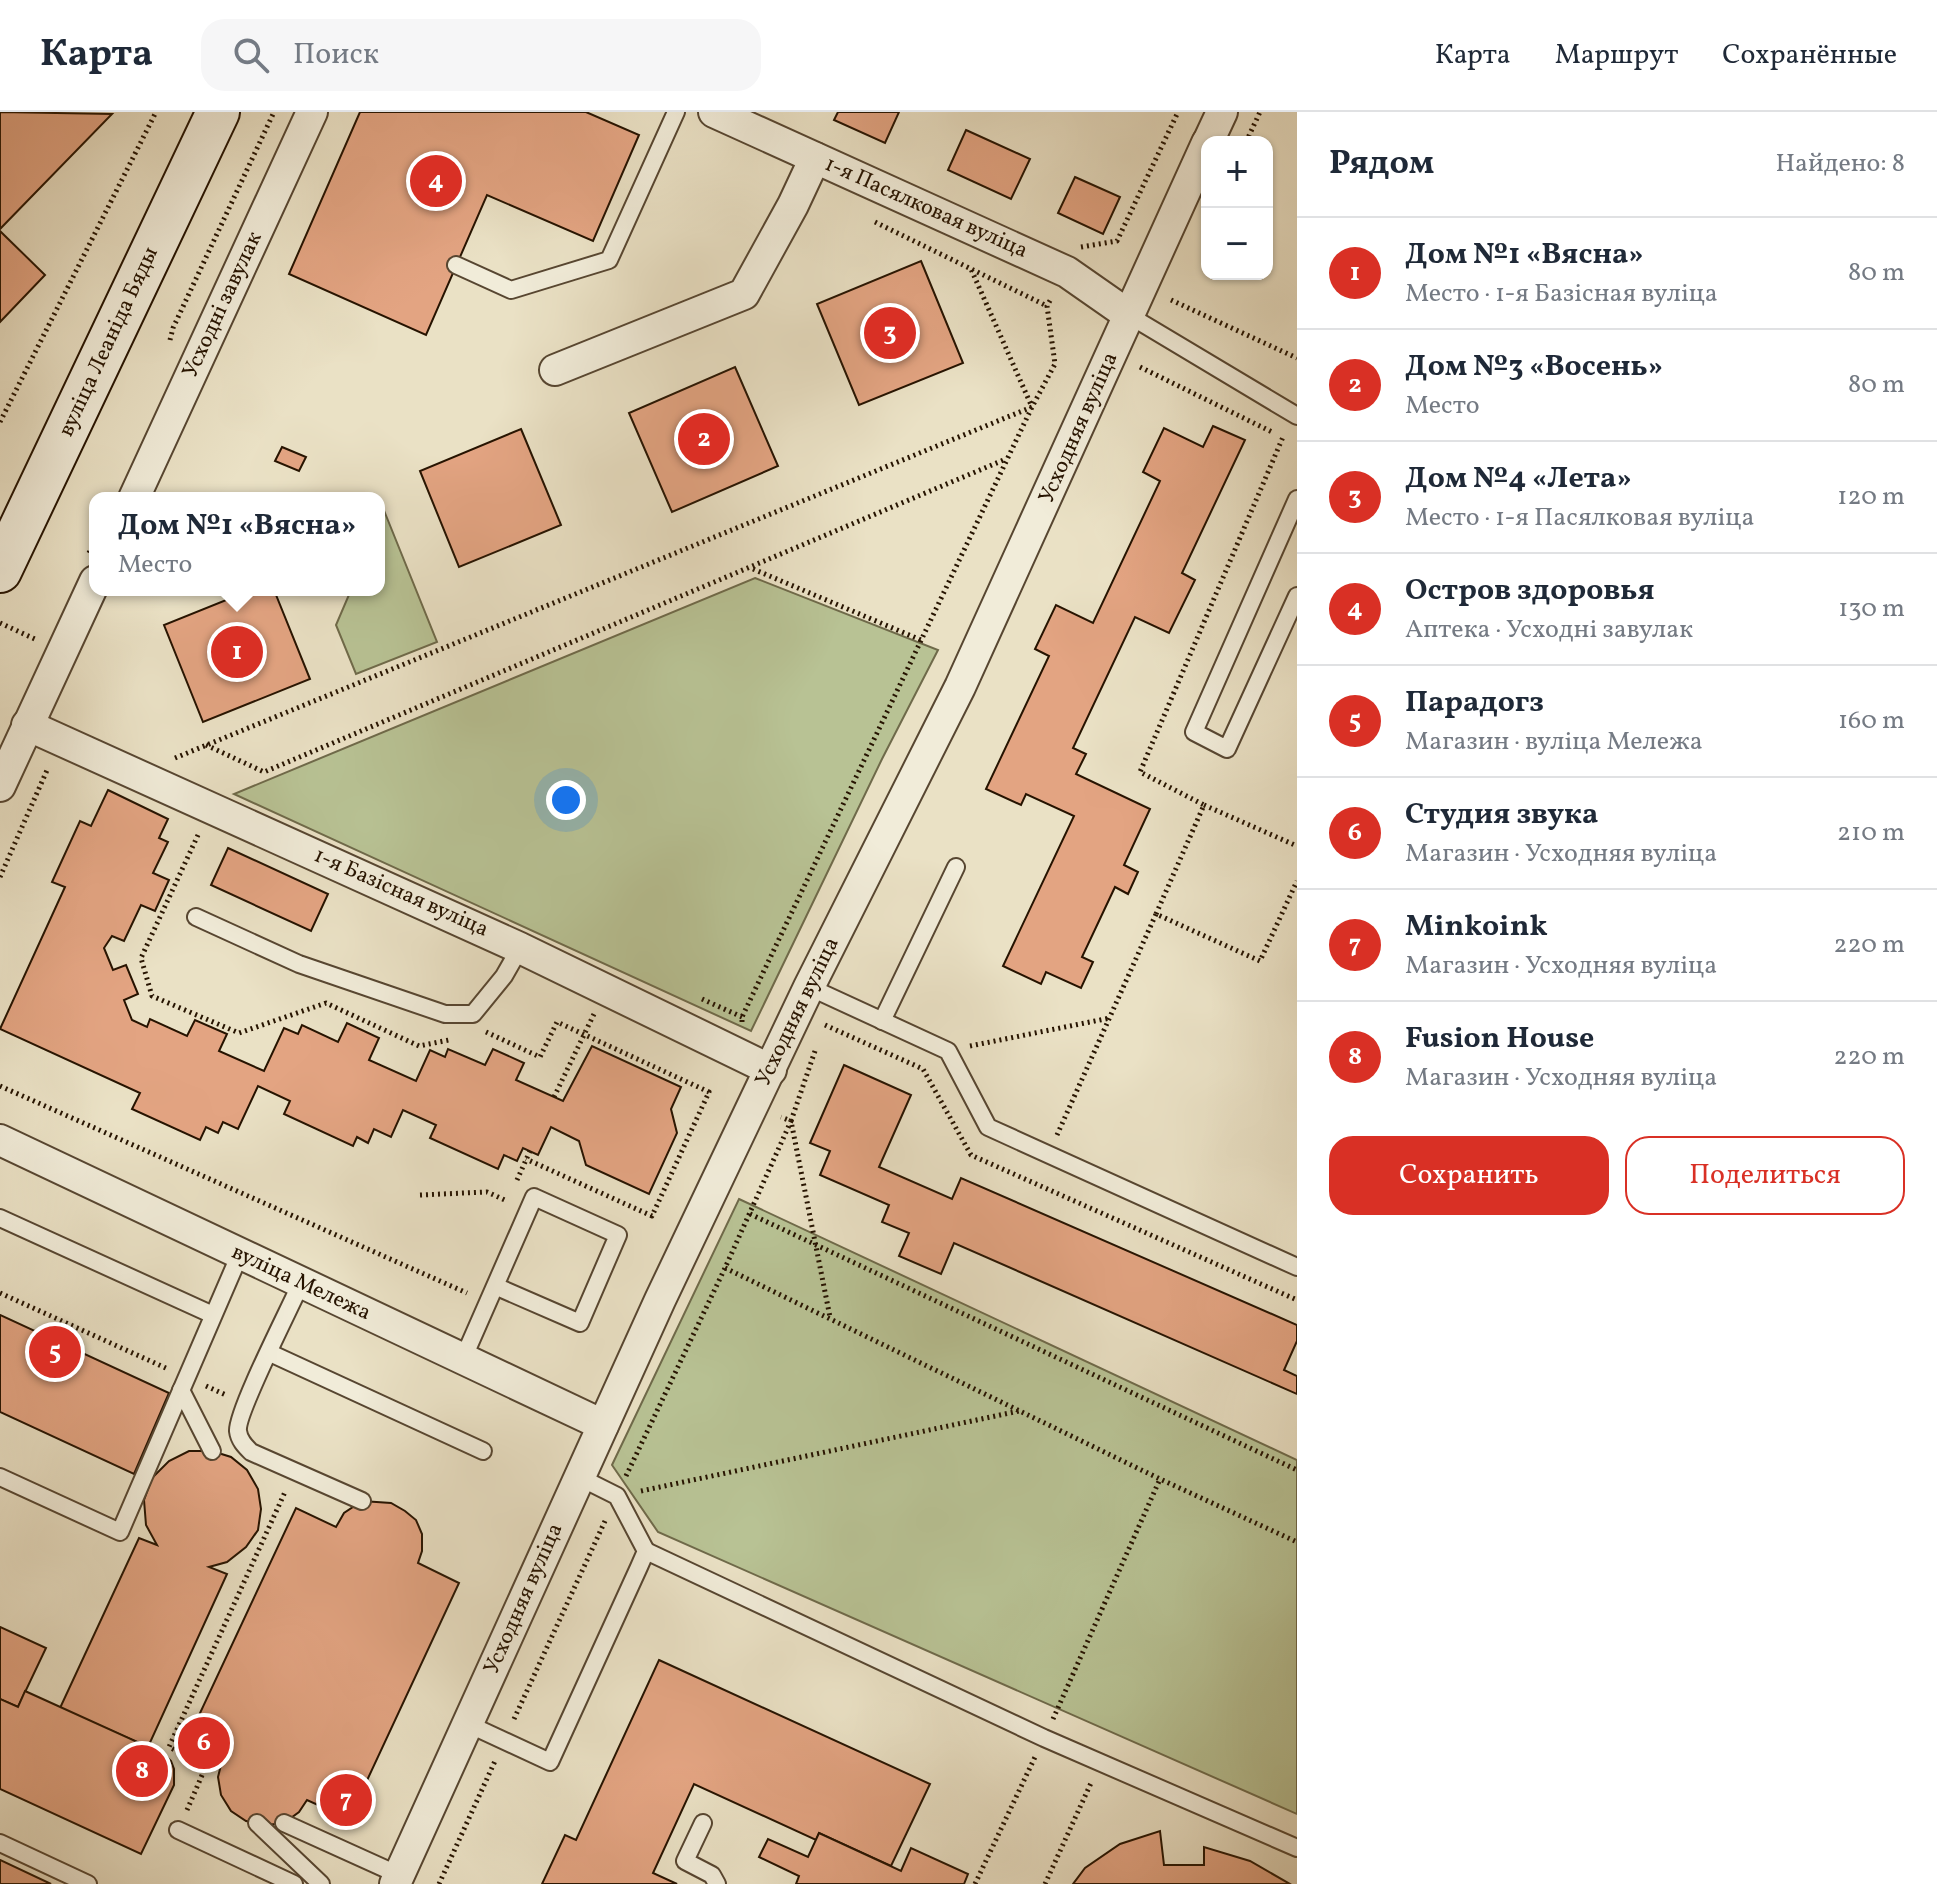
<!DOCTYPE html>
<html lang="ru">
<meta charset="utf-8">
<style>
body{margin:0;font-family:Vollkorn,serif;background:#f6f6f7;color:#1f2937}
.controls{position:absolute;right:24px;top:24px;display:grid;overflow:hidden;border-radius:16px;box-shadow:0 2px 6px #0004}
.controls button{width:72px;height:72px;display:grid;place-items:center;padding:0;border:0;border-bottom:2px solid #e0e1e3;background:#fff;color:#1f2937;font:40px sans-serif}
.you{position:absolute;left:566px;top:688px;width:28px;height:28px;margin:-20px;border:6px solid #fff;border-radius:50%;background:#1a73e8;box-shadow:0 0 0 12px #1a73e833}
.badge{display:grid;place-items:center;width:52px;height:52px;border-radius:50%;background:#d93025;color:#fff;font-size:26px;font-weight:700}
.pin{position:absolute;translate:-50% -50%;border:4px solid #fff;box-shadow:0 2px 8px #0006}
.popup{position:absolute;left:89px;top:380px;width:296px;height:104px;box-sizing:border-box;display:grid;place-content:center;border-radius:16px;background:#fff;filter:drop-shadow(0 2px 6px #0005);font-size:26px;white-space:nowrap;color:#747a83}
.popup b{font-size:30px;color:#1f2937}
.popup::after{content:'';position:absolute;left:50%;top:100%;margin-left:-16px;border:16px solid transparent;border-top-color:#fff}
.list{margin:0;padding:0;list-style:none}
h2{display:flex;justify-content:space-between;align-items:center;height:104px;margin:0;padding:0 32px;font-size:34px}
h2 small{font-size:26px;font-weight:400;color:#747a83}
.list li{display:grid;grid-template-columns:52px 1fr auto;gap:24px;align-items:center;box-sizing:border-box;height:112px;padding:0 32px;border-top:2px solid #e0e1e3}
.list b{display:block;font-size:30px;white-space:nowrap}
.list p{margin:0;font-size:26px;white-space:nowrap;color:#747a83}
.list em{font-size:26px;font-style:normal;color:#747a83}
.actions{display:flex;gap:16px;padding:24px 32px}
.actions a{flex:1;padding:18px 0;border:2px solid #d93025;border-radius:24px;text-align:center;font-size:28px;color:#d93025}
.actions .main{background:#d93025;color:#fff}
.icon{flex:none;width:44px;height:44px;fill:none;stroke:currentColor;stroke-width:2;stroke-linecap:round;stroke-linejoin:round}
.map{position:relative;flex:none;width:1297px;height:1772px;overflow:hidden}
header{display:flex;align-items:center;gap:48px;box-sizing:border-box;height:112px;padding:0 40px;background:#fff;border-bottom:2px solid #e0e1e3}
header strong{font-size:38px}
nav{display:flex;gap:44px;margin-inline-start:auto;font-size:28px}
.search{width:560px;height:72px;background:#f6f6f7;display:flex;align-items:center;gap:20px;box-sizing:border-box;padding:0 28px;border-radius:24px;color:#747a83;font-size:30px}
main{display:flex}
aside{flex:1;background:#fff}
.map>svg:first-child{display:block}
</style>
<header>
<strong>Карта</strong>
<div class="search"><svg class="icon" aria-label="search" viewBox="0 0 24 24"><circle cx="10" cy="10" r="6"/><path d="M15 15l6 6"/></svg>Поиск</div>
<nav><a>Карта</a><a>Маршрут</a><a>Сохранённые</a></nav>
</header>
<main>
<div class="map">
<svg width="1297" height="1772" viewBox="0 0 1297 1772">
<rect width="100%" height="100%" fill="#eae1c5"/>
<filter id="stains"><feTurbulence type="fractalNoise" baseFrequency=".0025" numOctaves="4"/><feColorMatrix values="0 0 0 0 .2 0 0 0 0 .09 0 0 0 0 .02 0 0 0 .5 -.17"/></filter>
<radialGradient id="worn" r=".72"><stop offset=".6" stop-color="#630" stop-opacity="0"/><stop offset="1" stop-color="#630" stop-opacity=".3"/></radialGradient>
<g fill="#b8c294" stroke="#6f6a4a" stroke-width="2">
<path d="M385,401L437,530L356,562L336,513L351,478H379V415Z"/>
<path d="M755,466L938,538L882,647L751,919L234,682Z"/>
<path d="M739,1087L1297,1348V1702L658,1420L612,1353Z"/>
</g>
<g fill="#e3a482" stroke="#261300" stroke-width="2">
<path d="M0,0L112,2L0,117Z"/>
<path d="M360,0H586L639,23L593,129L487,83L426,223L289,162Z"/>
<path d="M838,0H899L885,31L834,8Z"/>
<path d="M966,18L1030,47L1011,87L948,58Z"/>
<path d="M1075,65L1120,85L1103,122L1058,101Z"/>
<path d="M0,119L45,163L0,210Z"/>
<path d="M921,149L963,251L859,293L817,192Z"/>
<path d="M735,255L778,354L672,400L629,301Z"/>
<path d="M1213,314L1245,328L1182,461L1195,468L1169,521L1135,505L1073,636L1086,642L1076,662L1150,697L1124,753L1138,760L1128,782L1115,775L1082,845L1093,850L1081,876L1046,860L1041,872L1003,854L1074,704L1026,682L1021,693L986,677L1049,544L1035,537L1056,493L1093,511L1160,369L1143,360L1164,316L1203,335Z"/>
<path d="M521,317L561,413L459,455L420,359Z"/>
<path d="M282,335L306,345L299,359L275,349Z"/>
<path d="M251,478H274L310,567L203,610L164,513Z"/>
<path d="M108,678L168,707L159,726L168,730L153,761L169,768L155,799L141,793L124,829L112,824L104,836L113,858L126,853L138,882L124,888L132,908L147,915L150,907L187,924L195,908L227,922L219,939L264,959L284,916L298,922L302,913L338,930L347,911L379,926L369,948L416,969L430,938L445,945L448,937L485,953L493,937L524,951L516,968L563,989L592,934L681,975L671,997L677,1021L649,1082L586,1053L579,1029L551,1015L538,1043L523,1036L517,1049L504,1043L498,1057L430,1026L436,1013L403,998L391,1025L374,1017L368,1031L357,1025L353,1034L284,1002L290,989L258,974L238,1017L223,1010L218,1021L206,1015L200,1028L132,997L140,981L0,917L65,775L52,770L80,709L91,714Z"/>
<path d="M228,736L328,782L311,819L211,773Z"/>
<path d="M844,953L911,983L879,1055L952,1087L961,1066L1297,1213V1229L1284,1258L1297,1264V1282L954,1131L941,1162L899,1144L909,1121L882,1110L889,1093L820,1063L830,1039L810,1031Z"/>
<path d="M0,1203L169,1281L134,1362L0,1300Z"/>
<path d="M189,1339H212L231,1345L247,1358L258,1377L261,1397L258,1418L246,1435L227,1450L209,1455L227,1462L148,1635L60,1596L139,1426L157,1433L146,1413L144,1388L152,1366L169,1349Z"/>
<path d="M362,1389L391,1391L405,1399L416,1408L422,1422V1439L418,1451L459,1471L349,1707L307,1688L299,1700L284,1711L267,1713L246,1709L231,1699L221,1683L218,1665L222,1649L186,1631L296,1396L336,1415L344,1401Z"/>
<path d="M0,1515L46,1536L18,1595L0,1587Z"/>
<path d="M659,1548L930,1672L891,1754L819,1721L816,1728L694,1672L653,1761L677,1772H542L565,1723L576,1728Z"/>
<path d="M25,1579L164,1642L171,1649L174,1657V1673L141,1742L0,1677V1587L18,1595Z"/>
<path d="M1160,1719L1164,1753H1204V1735L1250,1749L1290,1772H1073L1085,1756L1120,1732Z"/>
<path d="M819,1721L901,1759L911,1736L968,1762L964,1772H796L799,1764L759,1745L768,1727L808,1745Z"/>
<path d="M0,1748L51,1772H0Z"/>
</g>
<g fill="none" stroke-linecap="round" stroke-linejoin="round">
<g stroke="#574631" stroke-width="20">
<g id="lane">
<path d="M456,153L511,178L609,148L676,0"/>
<path d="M1130,204L1297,304"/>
<path d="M1297,387L1194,620L1227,637L1297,484"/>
<path d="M196,805L299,852L445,902H473L504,864L520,836"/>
<path d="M809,875L948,939L988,1015L1297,1155"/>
<path d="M882,909L956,755"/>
<path d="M0,1106L213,1203"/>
<path d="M301,1171C290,1196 236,1301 238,1319C239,1328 245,1334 251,1340L362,1389"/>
<path d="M270,1241L483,1339"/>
<path d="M463,1247L534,1085L618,1123L580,1211L495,1174"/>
<path d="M181,1278L212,1339"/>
<path d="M0,1365L120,1420L240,1142"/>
<path d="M646,1439L1044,1626L1297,1736"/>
<path d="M468,1612L550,1650L639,1455L646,1439L617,1384L579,1365"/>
<path d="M257,1711L321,1772"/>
<path d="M284,1711L399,1763"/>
<path d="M703,1711L685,1749L712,1763L717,1772"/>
<path d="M178,1718L294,1772"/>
<path d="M0,1731L88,1772"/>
</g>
</g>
<g stroke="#574631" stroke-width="34">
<g id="street">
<path d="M714,0L1067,160L1130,204"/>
<path d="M1208,30L1222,0"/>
<path d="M555,258L744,182L793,93L815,46"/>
<path d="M134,386L312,0"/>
<path d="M27,613L520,836L771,958"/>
<path d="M0,674L95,469"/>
<path d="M0,1028L603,1313"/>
<path d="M395,1772L660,1188L809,875L960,575L1207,31"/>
</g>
</g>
<g stroke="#261300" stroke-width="46">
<path id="secondary" d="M0,459L218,0"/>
</g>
<g stroke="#261300" stroke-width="5" stroke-dasharray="2 4" stroke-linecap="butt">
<path d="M1246,30L1260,0"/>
<path d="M875,110L1047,194"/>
<path d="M1081,135L1117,129L1178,0"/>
<path d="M1171,188L1297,246"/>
<path d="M170,228L173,216L274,0"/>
<path d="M1140,255L1272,320"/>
<path d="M0,310L156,0"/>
<path d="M89,441L95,427"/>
<path d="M753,457L921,528"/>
<path d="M0,511L37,528"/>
<path d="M206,633L264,660L1006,347"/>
<path d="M175,646L1032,295L971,157"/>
<path d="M1204,693L1297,734"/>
<path d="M198,723L141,846L152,884L239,921L326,891L419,934L449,928"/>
<path d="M0,765L48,656"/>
<path d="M1156,802L1204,693L1140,660L1283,325"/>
<path d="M702,887L742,905"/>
<path d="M742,910V905L1032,295L1055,252L1047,194L1052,185"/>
<path d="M825,913L923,957L971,1043L1297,1188"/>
<path d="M486,920L540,945L557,910L709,980L652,1104L526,1047"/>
<path d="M970,934L1110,906"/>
<path d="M815,939L791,1009L830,1205"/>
<path d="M0,974L467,1181"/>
<path d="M554,985L594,902"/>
<path d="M1057,1023L1156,802L1260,849L1297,769"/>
<path d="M517,1068L530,1039"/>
<path d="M420,1083L487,1080L507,1089"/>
<path d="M750,1102L1297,1358"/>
<path d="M725,1156L1160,1367L1297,1430"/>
<path d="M0,1181L168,1257"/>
<path d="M206,1274L226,1283"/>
<path d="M626,1364L725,1156L791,1009L781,1005"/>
<path d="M641,1379L1019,1299"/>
<path d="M514,1607L605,1409"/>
<path d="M1053,1607L1160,1367"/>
<path d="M187,1698L206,1654L169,1635L285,1380"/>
<path d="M439,1772L495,1649"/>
<path d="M975,1772L1035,1645"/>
<path d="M1045,1772L1091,1671"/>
</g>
<use href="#lane" stroke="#f1ecd9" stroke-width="16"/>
<use href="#street" stroke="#f1ecd9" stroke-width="30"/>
<use href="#secondary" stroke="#f1ecd9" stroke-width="42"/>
</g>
<g text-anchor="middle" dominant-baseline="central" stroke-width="6" stroke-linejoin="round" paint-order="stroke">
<g font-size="22" fill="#261300" stroke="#f1ecd9">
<text transform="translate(926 96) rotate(24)">1-я Пасялковая вуліца</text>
<text transform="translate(223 193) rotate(-65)">Усходні завулак</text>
<text transform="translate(109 230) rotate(-65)">вуліца Леаніда Бяды</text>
<text transform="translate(1079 316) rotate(-66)">Усходняя вуліца</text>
<text transform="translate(401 781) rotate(24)">1-я Базісная вуліца</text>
<text transform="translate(798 900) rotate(-64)">Усходняя вуліца</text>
<text transform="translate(301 1171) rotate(25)">вуліца Мележа</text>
<text transform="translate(524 1487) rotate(-66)">Усходняя вуліца</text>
</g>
</g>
<rect width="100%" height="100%" filter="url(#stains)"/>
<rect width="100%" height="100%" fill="url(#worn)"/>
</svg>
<div class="controls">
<button>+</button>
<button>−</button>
</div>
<div class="you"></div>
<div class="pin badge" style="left:237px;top:540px">1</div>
<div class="popup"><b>Дом №1 «Вясна»</b>Место</div>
<div class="pin badge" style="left:704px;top:327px">2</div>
<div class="pin badge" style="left:890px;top:221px">3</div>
<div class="pin badge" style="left:436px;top:69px">4</div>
<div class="pin badge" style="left:55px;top:1240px">5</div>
<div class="pin badge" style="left:204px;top:1631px">6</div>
<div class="pin badge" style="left:346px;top:1688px">7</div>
<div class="pin badge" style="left:142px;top:1659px">8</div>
</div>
<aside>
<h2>Рядом<small>Найдено: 8</small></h2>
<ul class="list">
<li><span class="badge">1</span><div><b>Дом №1 «Вясна»</b><p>Место · 1-я Базісная вуліца</p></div><em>80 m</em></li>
<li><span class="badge">2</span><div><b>Дом №3 «Восень»</b><p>Место</p></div><em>80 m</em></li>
<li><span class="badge">3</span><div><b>Дом №4 «Лета»</b><p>Место · 1-я Пасялковая вуліца</p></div><em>120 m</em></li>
<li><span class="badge">4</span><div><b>Остров здоровья</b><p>Аптека · Усходні завулак</p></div><em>130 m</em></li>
<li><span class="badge">5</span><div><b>Парадогз</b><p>Магазин · вуліца Мележа</p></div><em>160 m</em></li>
<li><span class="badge">6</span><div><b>Студия звука</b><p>Магазин · Усходняя вуліца</p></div><em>210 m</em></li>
<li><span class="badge">7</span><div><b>Minkoink</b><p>Магазин · Усходняя вуліца</p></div><em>220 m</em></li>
<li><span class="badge">8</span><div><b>Fusion House</b><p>Магазин · Усходняя вуліца</p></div><em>220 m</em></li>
</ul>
<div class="actions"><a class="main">Сохранить</a><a>Поделиться</a></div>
</aside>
</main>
